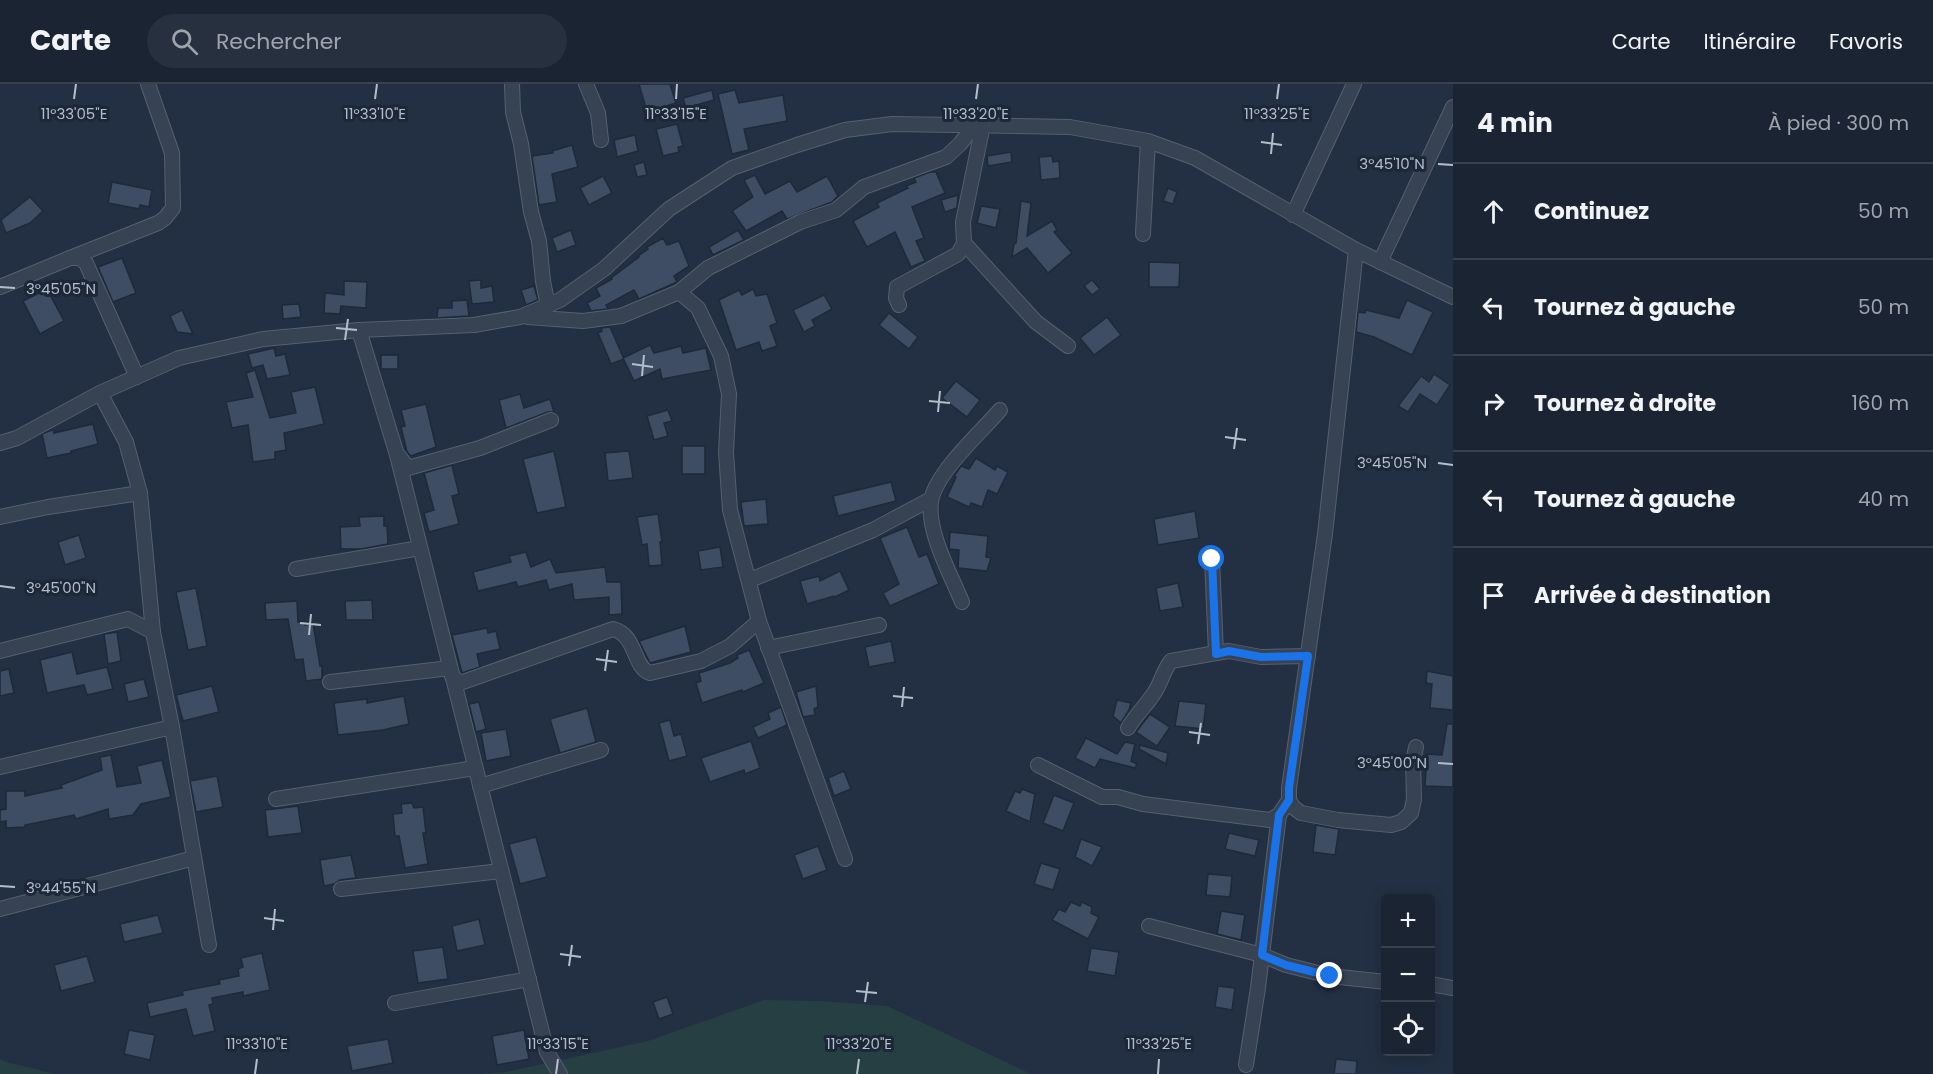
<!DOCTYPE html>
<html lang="fr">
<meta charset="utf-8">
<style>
body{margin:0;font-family:Poppins,sans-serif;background:#27303e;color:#f1f3f6}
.controls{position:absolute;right:18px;bottom:18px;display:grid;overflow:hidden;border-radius:6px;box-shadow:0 3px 15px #0003}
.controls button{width:54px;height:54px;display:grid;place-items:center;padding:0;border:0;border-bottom:2px solid #38414d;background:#1a2432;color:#f1f3f6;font:30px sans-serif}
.stop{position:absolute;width:18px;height:18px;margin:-14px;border:4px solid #1a73e8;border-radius:50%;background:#fff}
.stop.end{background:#1a73e8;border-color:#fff;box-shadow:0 2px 6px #0008}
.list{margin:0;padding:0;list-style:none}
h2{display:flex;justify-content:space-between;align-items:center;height:78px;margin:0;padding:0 24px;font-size:26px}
h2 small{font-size:20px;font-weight:400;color:#9fa4ac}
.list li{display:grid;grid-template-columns:39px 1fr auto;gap:18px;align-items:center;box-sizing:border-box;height:96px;padding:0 24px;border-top:2px solid #38414d}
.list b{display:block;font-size:22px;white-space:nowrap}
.list em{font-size:20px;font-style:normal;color:#9fa4ac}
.icon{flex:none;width:33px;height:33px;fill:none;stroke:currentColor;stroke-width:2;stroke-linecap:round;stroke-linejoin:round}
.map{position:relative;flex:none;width:1453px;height:990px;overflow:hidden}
header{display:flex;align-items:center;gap:36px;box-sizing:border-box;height:84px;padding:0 30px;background:#1a2432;border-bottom:2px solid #38414d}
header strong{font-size:28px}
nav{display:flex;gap:33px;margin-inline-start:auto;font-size:21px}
.search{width:420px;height:54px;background:#27303e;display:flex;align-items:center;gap:15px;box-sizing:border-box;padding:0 21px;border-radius:33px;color:#9fa4ac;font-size:22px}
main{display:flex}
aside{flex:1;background:#1a2432}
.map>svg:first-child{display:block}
</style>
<header>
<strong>Carte</strong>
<div class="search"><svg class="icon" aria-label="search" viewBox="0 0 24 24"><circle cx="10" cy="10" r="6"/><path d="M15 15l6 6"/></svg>Rechercher</div>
<nav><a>Carte</a><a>Itinéraire</a><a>Favoris</a></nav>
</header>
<main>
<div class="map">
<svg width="1453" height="990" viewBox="0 0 1453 990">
<rect width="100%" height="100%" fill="#233043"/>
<g fill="#253f43">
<path d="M764,916L820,917L887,922L1031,990H481L506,988L648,957Z"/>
<path d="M0,975L6,978L54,990H0Z"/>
</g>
<g fill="#3e4d63" stroke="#1e2939" stroke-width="1.5">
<path d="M639,0H670L676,19L647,28Z"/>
<path d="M712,6L714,16L686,24L683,14Z"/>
<path d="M735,6L739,19L783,11L787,37L744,45L749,66L732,70L718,10Z"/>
<path d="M677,40L683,62L678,63L679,68L663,72L656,45Z"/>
<path d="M635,51L638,67L617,73L614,56Z"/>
<path d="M572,61L578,83L552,90L557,118L539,121L532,72L553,69L552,67Z"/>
<path d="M1011,68L1012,78L988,82L987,72Z"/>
<path d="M1052,72L1053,78L1059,77L1060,94L1041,96L1039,73Z"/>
<path d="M644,78L647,91L637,93L634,81Z"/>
<path d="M930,88H936L945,109L912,123L924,154L916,157L925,177L911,183L895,148L867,163L853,137L879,123L877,119L908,104L906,102L916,98L914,94Z"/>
<path d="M755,91L765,110L790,97L797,108L827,92L838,112L832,118L787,135L782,127L746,147L732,127L753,113L744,96Z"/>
<path d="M603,92L612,109L589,121L580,104Z"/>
<path d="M112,98L152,106L149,123L140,121L139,125L108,119Z"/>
<path d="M1168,104L1177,108L1173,120L1163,117Z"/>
<path d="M958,111L957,124L945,128L941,116Z"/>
<path d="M30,113L43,127L30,139L6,149L1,136Z"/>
<path d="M1021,117L1031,119L1027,152L1052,137L1057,146L1054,148L1072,169L1048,189L1027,164L1012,173L1014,160L1016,159Z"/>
<path d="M981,122L1000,125L996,144L977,139Z"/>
<path d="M571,146L576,161L557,168L552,154Z"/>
<path d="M738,146L744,156L713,171L709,163Z"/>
<path d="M663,154L667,161L679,157L689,182L674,192L677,198L639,215L634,206L606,221L608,225L591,227L587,219L600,212L596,204L612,195L611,194L639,173L638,172L648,165L647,163Z"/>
<path d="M122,174L136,209L113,218L98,183Z"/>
<path d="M1149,178L1180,179L1179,203H1149Z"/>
<path d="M481,196V204L492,202L494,218L472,220L469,197Z"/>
<path d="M1092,196L1100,205L1092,211L1084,202Z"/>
<path d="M344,197L367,198L366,224L341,222L340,230L324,229L325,209L344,211Z"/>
<path d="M534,202L538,216L526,221L521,206Z"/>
<path d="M47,205L64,237L40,250L23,217Z"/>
<path d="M753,205L756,212L767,210L777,239L770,242L777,262L762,267L759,258L736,266L719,216L739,206L742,211Z"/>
<path d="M824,211L832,225L812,236L815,242L804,248L793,226Z"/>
<path d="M467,216L469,232L437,234L438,224H452V217Z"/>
<path d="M1407,216L1433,228L1412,271L1374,253L1356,248L1358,228L1365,229L1366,226L1399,234Z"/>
<path d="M299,220L301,233L283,235L282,221Z"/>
<path d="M182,226L193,250L177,248L170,232Z"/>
<path d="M889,229L918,253L909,265L879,241Z"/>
<path d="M1107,233L1121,251L1094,271L1080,254Z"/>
<path d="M610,243L624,275L611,280L598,249L602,247L601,244Z"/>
<path d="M650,261L654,269L681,262L683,269L706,264L711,286L662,295L660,285L634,297L623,274Z"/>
<path d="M274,264L276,272L285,270L290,291L267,295L263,281L252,284L248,270Z"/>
<rect x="381" y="271" width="17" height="14"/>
<path d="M255,286L270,334L296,329L291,308L315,303L324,340L284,349L286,366L275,368V375L253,378L248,341L232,344L226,318L253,313L246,289Z"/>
<path d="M1434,290L1450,301L1437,321L1420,310L1408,328L1398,322L1421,292L1429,298Z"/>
<path d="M956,297L980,316L967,333L942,314Z"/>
<path d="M520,310L524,324L550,315L554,328H548L506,344L499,316Z"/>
<path d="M426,320L436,363L411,372L407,368L401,343L405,342L401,326Z"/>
<path d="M668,326L672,337L664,339L668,352L654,356L647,332Z"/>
<path d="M93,340L98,360L71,367V369L47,374L42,350L49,347L54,346V349Z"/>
<rect x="682" y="362" width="23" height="28"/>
<path d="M554,367L566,423L537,429L523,375Z"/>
<path d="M629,367L633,394L608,397L605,369Z"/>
<path d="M976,374L995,386L997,382L1008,388L997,410L988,406L982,423L971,419L969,423L947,413L956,393L954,392L961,382L969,385Z"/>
<path d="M452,381L459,410L452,412L459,440L429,448L424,429L434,426L424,389Z"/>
<path d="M891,398L896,417L838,432L833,412Z"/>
<path d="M766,415L768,440L744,442L741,418Z"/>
<path d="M1195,427L1199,454L1158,461L1154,435Z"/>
<path d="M658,430L662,458H660L662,481L649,482L647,460L642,461L637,433Z"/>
<path d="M384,432V442H387L388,460L361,465H341L340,443L360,442L359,433Z"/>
<path d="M907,443L919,473L927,470L939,500L890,522L883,509L899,500L880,454Z"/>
<path d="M950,448L988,452L986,473L991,474L987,487L958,484L959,466L949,465Z"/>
<path d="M79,451L86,474L65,481L58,458Z"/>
<path d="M720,463L723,483L701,486L698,467Z"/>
<path d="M526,468L531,483L550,475L556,489L605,483L607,498H621L622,530L609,531V513L574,516L572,500L549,506L546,496L518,503L516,498L478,507L473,488L511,478L509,472Z"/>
<path d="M840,487L849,506L835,513L834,512L807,520L800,497L819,492L820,497Z"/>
<path d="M1178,499L1183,523L1160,527L1156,504Z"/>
<path d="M196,504L207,562L188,566L176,508Z"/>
<path d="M372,516L373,536H346L345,517Z"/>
<path d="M297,517L298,538L304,537L305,541L313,539L320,582H322V595L306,597L303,575L295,576L288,535L266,536L265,519Z"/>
<path d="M685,542L691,568L650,579L639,557Z"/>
<path d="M487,544L488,549L496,547L500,565L477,570L480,583L462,589L452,551Z"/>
<path d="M117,548L121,577L108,580L104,550Z"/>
<path d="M891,557L895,578L869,583L865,563Z"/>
<path d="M749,566L764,599L743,608L742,606L702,619L696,599L701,597L699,589L730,579L738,574L737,571Z"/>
<path d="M72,568L77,590L107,583L113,605L87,611L84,601L47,609L40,576Z"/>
<path d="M9,585L14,609L0,612V587Z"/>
<path d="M1427,587L1453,592V626L1430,624L1432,600L1426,599Z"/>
<path d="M144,595L149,613L128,618L124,600Z"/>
<path d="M212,602L219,628L183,637L176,611Z"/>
<path d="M816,602L818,623L814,625L815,631L803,633L796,608Z"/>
<path d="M404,612L409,640L383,646L338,651L334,619L367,615V619Z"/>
<path d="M1117,616L1131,619L1129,626L1121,639L1113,632Z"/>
<path d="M1179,617L1206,620L1203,645L1175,642Z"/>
<path d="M479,618L486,645L476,648L469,620Z"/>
<path d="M781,623L787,641L758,654L753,643L770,635L768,629Z"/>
<path d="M587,624L596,658L560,669L550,635Z"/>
<path d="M1150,630L1170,643L1157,662L1136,648Z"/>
<path d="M670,636L674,652L681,650L687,672L669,677L659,639Z"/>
<path d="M1447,640H1453V703L1425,702L1427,670L1442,671Z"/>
<path d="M506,645L511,672L486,677L481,649Z"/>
<path d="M1086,654L1117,670L1125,658L1135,660L1131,677L1137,680L1135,684L1100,675L1095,684L1075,674Z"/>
<path d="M751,657L760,684L745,690L744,686L710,698L701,674Z"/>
<path d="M1140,661L1168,669L1166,680L1139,665Z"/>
<path d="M111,671L117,703L141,699L137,682L162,676L171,713L141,720L133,731L109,735L108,725L76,735L74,731L25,741V743L6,744V737L0,738V726L6,725V707H25V712L62,704L61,701L102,686L100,673Z"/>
<path d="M844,687L851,705L834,712L828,694Z"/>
<path d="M217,692L223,723L196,728L190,697Z"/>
<path d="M1022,705L1035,710L1030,738L1006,727L1015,707L1020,709Z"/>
<path d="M1054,711L1074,719L1063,747L1043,739Z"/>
<path d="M412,719L414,724L423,723L426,749H423L428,780L405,784L399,752H395L393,730L402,729L401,720Z"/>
<path d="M298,722L302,749L268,753L265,726Z"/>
<path d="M1316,741L1339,745L1335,771L1313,768Z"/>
<path d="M1229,749L1259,756L1255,772L1225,765Z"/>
<path d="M536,753L547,793L520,800L509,760Z"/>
<path d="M1081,755L1102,763L1092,782L1075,773Z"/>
<path d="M818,762L827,786L803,795L794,771Z"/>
<path d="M351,771L356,794L340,796L334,800L324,802L320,776Z"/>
<path d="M1041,779L1060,785L1053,806L1034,800Z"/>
<path d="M1208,790L1232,792L1230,813L1206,811Z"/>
<path d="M1071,818L1080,822L1082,818L1092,823L1091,829L1099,833L1088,855L1052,836L1059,825L1065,828Z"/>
<path d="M1221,827L1245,831L1241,856L1217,850Z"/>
<path d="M158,831L163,849L124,858L120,840Z"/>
<path d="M479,835L485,861L457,867L452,842Z"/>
<path d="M443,863L448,895L418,899L413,867Z"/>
<path d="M1091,864L1119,868L1115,892L1087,887Z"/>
<path d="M262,869L270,906L243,912V908L212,914L213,920L209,921L215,947L193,952L186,925L150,933L147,919L183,911L182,907L220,900L219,896L239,892L238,885L243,883L241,874Z"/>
<path d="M87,872L95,898L61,907L54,881Z"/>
<path d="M1218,902L1235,904L1232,926L1215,923Z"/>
<path d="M667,913L673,930L659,935L653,918Z"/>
<path d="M129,946L155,951L150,976L124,970Z"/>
<path d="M524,946L529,975L497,981L492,952Z"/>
<path d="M388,955L393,979L352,987L347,962Z"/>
<path d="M1336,975L1357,977L1356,990H1334Z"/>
</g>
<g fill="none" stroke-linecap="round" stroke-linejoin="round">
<g stroke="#55606f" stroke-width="16">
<g id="street">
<path d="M512,0L513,28L521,60L531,128L539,157L543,197L548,222"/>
<path d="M586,0L598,29L601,56"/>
<path d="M1293,131L1354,0"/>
<path d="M1143,150L1148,57"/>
<path d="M964,159L1036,238L1068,262"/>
<path d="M1356,166L1325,450L1289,704V716L1293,723L1301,729L1338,736L1391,741L1401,738L1411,729L1414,715L1413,678L1416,663"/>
<path d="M70,174L158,139L165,134L173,124L172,69L148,0"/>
<path d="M1380,178L1453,23"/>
<path d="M0,203L70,174H80L86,179L137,293"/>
<path d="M679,208L698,224L721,272L729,310L726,368L730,426L759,537L845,775"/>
<path d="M899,221L896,214L897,203L958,170L964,159L963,138L983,41"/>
<path d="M528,233L583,237L621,232L679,208L708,184L800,138L836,126L864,103L946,73L960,60L975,41"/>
<path d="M359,246L397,371L547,968L560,990"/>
<path d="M100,309L126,358L140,409L153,548L172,643L209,861"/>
<path d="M0,359L17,354L100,309L179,274L263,255L359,246L474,241L520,233L560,216L604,185L669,125L732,84L797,61L845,46L892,40L1070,43L1148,57L1195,74L1356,166L1453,213"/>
<path d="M399,372L408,384L480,364L551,336"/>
<path d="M0,433L48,423L140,409"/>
<path d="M1212,475L1216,569L1229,567L1261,573L1308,572"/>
<path d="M296,485L420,464"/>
<path d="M750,496L873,446L931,415"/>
<path d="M962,518C951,491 924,443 932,413C939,386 981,348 1000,326"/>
<path d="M768,564L879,541"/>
<path d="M0,567L128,535L153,548"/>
<path d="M452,592L460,599L613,545C637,551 633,584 650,589L701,577L730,562L759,537"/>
<path d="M330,598L450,584"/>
<path d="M1128,644C1136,630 1148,620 1156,606C1162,596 1163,587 1171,577L1216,569"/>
<path d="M1038,681L1102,713H1118L1143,720L1270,736L1279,731L1289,716"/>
<path d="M0,683L172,643"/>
<path d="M480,702L601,666"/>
<path d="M276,715L475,684"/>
<path d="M341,805L501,787"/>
<path d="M0,825L194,774"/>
<path d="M1149,842L1262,871L1286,881L1330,892L1386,898"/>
<path d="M1430,900L1453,904"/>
<path d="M395,919L529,895"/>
<path d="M1246,981L1258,904L1279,731"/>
</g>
</g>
<use href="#street" stroke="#374252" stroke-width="14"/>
</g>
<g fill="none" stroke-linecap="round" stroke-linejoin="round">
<path stroke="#1a73e8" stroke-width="8" d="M1212,475L1216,570L1229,567L1261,573L1308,572L1289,704V716L1279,731L1262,871L1286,881L1330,892"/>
</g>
<path fill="none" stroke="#b4bdcc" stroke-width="2" d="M74,15L76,0M375,15L377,0M676,15L677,0M976,15L978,0M1277,15L1279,0M1261,58L1282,61M1271,70L1273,49M1438,80L1453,81M0,203L15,204M336,244L357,246M345,256L348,235M632,280L653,283M642,292L644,271M929,317L950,319M938,328L940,307M1225,353L1246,356M1234,365L1237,344M1438,379L1453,381M0,502L15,504M300,539L321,541M309,551L311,530M596,575L617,578M605,587L608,566M893,612L913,614M902,623L904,603M1189,648L1210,651M1198,660L1201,639M1438,679L1453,680M0,802L15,803M264,834L284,837M273,846L275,825M560,870L581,873M569,882L572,861M856,907L877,909M865,918L868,898M255,990L257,975M556,990L558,975M857,990L859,975M1158,990L1159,975"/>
<g font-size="15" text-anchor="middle" fill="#b4bdcc" stroke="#1c2737" stroke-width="6" stroke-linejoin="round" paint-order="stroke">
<text x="74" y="35">11°33'05"E</text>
<text x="375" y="35">11°33'10"E</text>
<text x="676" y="35">11°33'15"E</text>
<text x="976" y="35">11°33'20"E</text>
<text x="1277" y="35">11°33'25"E</text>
<text x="1392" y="85">3°45'10"N</text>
<text x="61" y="210">3°45'05"N</text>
<text x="1392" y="384">3°45'05"N</text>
<text x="61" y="509">3°45'00"N</text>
<text x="1392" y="684">3°45'00"N</text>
<text x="61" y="809">3°44'55"N</text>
<text x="257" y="965">11°33'10"E</text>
<text x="558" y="965">11°33'15"E</text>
<text x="859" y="965">11°33'20"E</text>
<text x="1159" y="965">11°33'25"E</text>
</g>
</svg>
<div class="controls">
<button>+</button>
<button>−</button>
<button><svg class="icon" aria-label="locate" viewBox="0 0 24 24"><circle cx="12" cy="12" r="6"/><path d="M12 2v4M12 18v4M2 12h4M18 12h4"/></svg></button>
</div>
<div class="stop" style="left:1212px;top:475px"></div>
<div class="stop end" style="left:1330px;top:892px"></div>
</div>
<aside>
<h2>4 min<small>À pied · 300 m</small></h2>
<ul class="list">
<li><svg class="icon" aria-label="ahead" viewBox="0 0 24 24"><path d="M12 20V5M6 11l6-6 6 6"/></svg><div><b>Continuez</b></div><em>50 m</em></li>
<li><svg class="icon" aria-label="left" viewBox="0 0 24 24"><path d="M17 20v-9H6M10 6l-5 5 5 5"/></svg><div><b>Tournez à gauche</b></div><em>50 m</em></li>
<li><svg class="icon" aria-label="right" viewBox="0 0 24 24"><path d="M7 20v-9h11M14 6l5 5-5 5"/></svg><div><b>Tournez à droite</b></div><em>160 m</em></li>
<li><svg class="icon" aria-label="left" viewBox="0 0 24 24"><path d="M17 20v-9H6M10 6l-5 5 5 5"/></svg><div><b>Tournez à gauche</b></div><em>40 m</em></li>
<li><svg class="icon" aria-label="arrive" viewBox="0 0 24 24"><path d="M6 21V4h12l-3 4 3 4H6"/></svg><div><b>Arrivée à destination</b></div></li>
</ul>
</aside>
</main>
